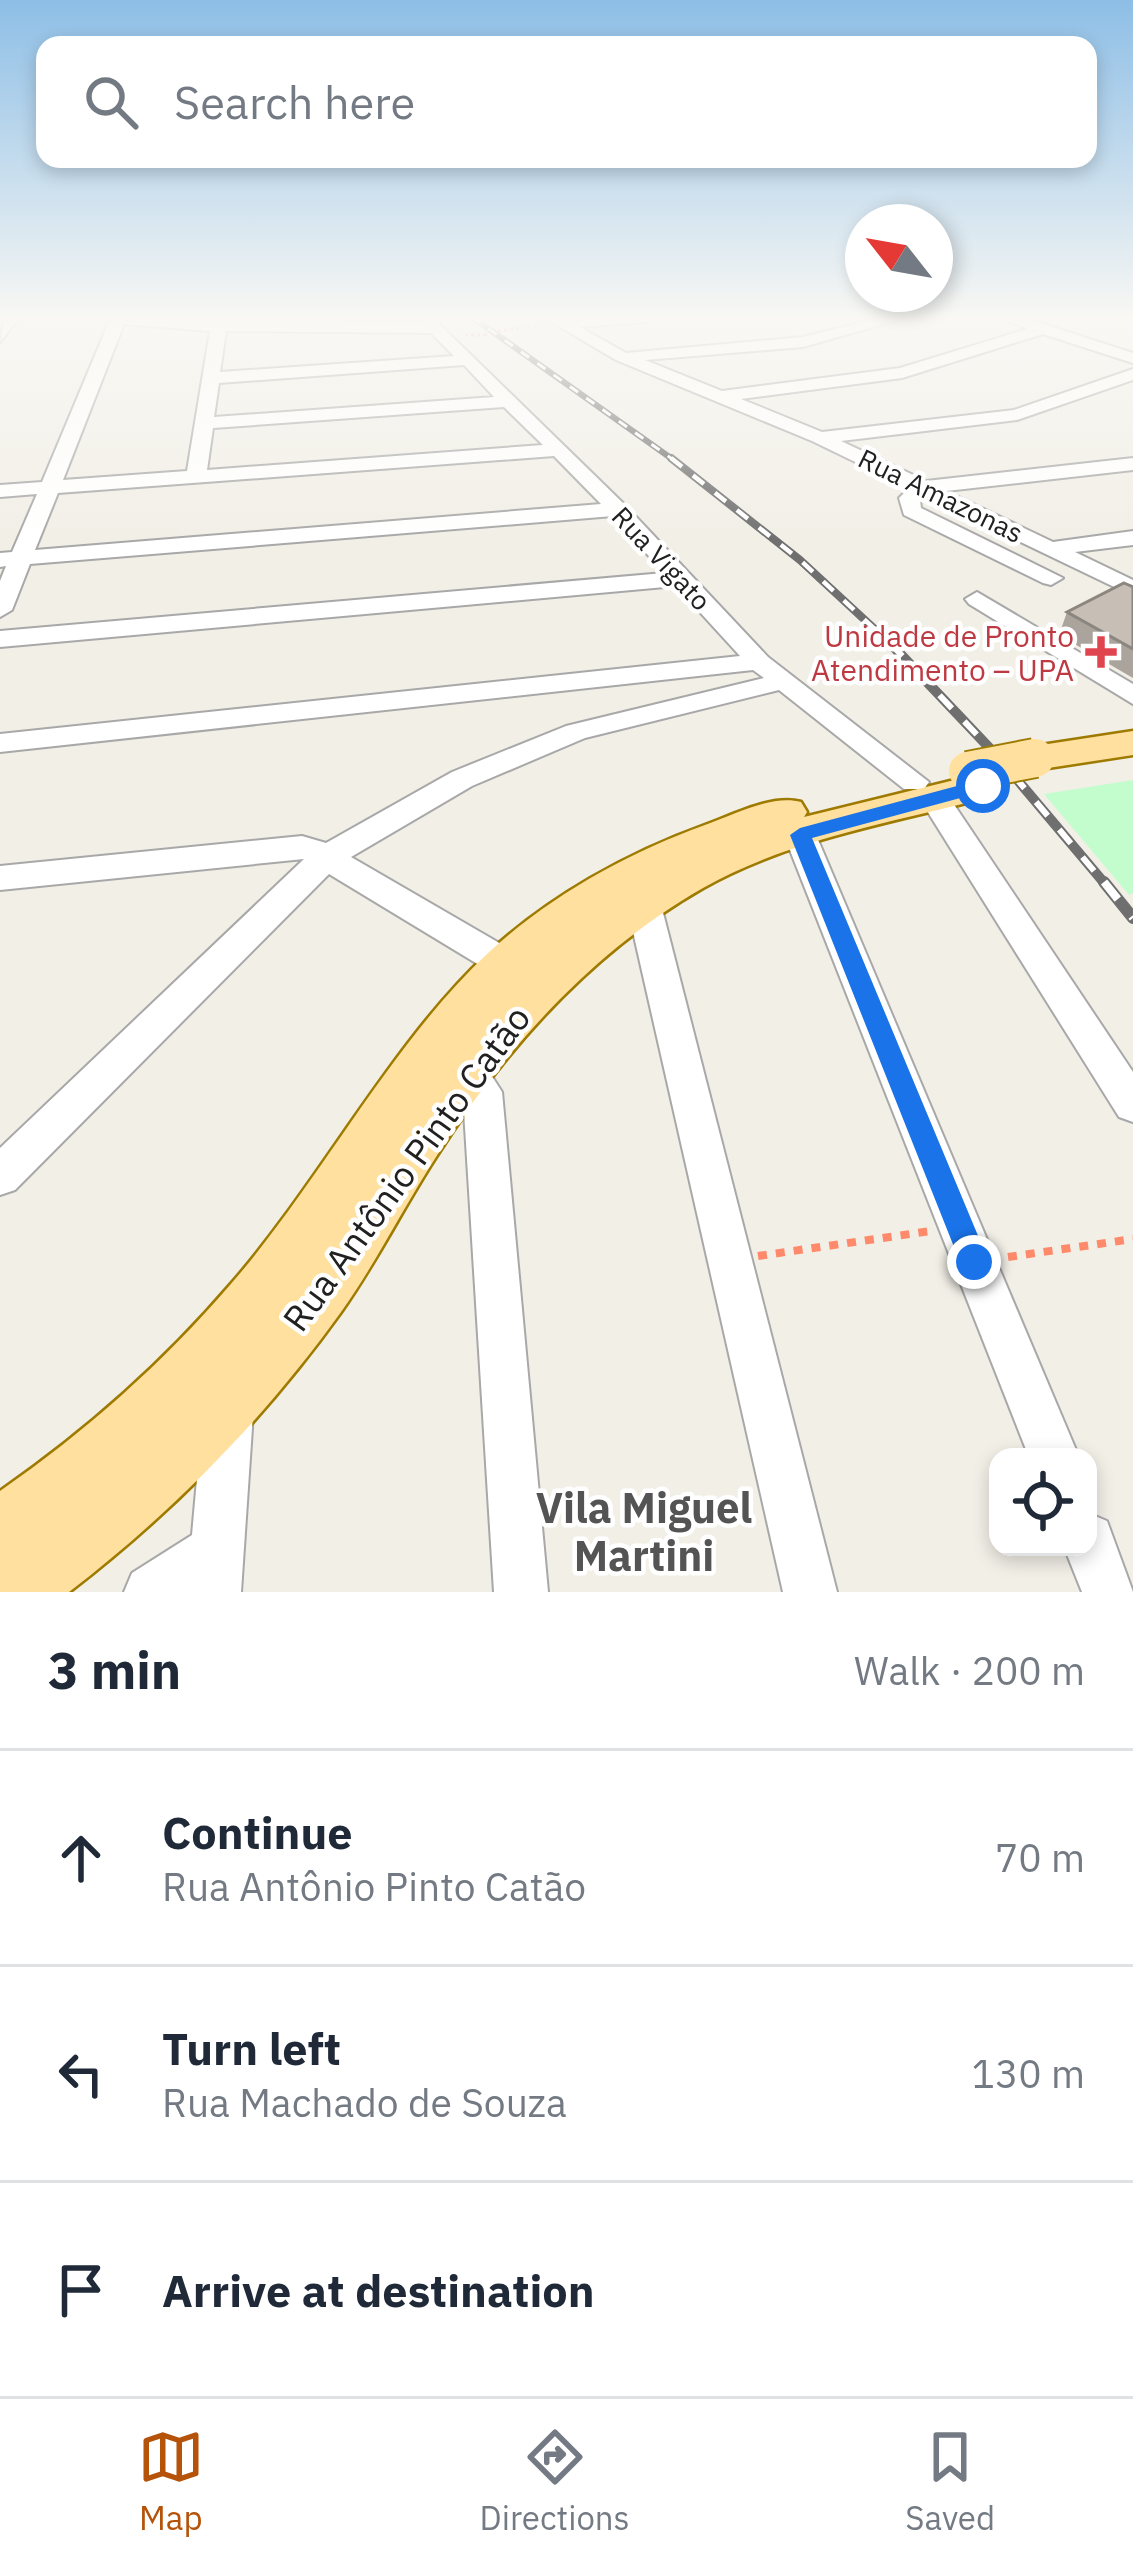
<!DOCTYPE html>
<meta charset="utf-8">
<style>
body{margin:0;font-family:"IBM Plex Sans",sans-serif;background:#f6f6f7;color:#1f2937}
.controls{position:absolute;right:36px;bottom:36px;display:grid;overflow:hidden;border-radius:24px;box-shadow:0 6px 18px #0003}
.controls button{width:108px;height:108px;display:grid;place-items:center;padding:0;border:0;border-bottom:3px solid #e0e1e3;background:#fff;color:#1f2937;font:60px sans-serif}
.compass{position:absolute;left:845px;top:204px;width:108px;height:108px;border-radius:50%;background:#fff;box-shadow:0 6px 18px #0003;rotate:301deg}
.stop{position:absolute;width:36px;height:36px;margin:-27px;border:9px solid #1a73e8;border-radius:50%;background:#fff}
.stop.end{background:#1a73e8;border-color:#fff;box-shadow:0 3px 12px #0008}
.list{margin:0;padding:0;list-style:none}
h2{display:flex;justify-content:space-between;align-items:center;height:156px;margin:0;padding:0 48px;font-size:51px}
h2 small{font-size:39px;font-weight:400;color:#747a83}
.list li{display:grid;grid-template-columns:78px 1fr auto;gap:36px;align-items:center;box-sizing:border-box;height:216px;padding:0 48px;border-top:3px solid #e0e1e3}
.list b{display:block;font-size:45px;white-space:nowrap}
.list p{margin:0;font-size:39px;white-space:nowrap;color:#747a83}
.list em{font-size:39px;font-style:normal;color:#747a83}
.icon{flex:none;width:66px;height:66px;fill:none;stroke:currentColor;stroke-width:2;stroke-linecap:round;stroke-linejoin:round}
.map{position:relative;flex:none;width:1133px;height:1592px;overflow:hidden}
.search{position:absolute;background:#fff;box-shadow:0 6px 18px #0003;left:36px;right:36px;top:36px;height:132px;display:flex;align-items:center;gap:30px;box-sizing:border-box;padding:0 42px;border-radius:24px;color:#747a83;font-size:45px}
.sheet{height:804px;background:#fff}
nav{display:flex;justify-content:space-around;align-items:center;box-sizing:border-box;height:168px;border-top:3px solid #e0e1e3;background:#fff;font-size:33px;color:#747a83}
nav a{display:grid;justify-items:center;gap:6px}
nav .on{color:#b45309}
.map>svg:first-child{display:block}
</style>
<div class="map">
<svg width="1133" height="1592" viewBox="0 0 1133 1592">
<rect width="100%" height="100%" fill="#f2efe7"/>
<path fill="#c3fdce" d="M1133,780V893L1129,895L1044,794Z"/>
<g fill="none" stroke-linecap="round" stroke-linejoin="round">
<g stroke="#a8a8a8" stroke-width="4">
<g id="minor">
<path d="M5,317H20L0,342Z"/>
<path d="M101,317L422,323L417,317H432L625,505L768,657L929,782L924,789H904L779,690L585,738L472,786L351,857L518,954L524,964L518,974L506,978L494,974L329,874L15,1190L0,1195V1148L304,859L0,890V866L302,836L326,843L452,772L566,726L764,678L753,670L0,752V734L740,656L676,586L0,647V631L664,573L613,516L30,564L12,610L0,617V581L6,566L0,567V553L12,552L37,494L0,497V485L42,482L109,322ZM124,324L210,331L187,471L63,480ZM226,331L431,333L454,356L220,372ZM464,365L494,397L214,417L219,383ZM504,407L543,445L207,470L213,428ZM554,456L601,504L35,550L58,493Z"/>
<path d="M543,317H653L646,322L580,327L626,353L803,337L883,317H908L803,347L645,360L722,391L900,368L1027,329L1000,317H1022L1133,353V363L1043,334L902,378L741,399L822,432L1014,410L1133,369V380L1017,420L841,441L926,481L1133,458V470L946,491L1053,542L1133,531V545L1075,552L1133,580V596L925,496L920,500L921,508L1063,578L1051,585L1043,583L904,515L899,498L909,488L812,441L616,360Z"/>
<path d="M977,592L1133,684V704L969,604L965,599Z"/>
<path d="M934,788L945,791L1133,1072V1122L1119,1117L919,798Z"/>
<path d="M800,824L811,827L816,835L1079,1457H1029L784,835L789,827Z"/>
<path d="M644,893L656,896L661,905L837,1592H783L627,905L632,896Z"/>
<path d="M459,1040L472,1045L502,1092L548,1592H494L463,1095L440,1056L446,1045Z"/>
<path d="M228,1388L245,1396L253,1413L241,1592H124L132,1573L192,1535L203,1413L211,1396Z"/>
<path d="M1088,1513L1107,1521L1133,1592H1082L1064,1547H1088Z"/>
</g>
</g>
<g stroke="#9e7b00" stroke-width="5">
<g id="major">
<path d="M1133,731V755L1035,770L1022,767L1016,758L1022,749L1035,746Z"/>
<path d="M983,773L997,777L1002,786L997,795C898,822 793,837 703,888C591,952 504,1050 436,1157C403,1208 376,1263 341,1312C265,1418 172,1513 69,1592H0V1491C85,1432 163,1363 230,1285C320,1182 390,1045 487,954C548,897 627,853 705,825C733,815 772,794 801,802L807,812L804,817Z"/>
</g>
</g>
<g stroke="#ff8a6b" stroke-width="3" stroke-dasharray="3 3" stroke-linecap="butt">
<path d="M498,331L540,325"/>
<path d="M465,335H488L483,334"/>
</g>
<g stroke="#ff8a6b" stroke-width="8" stroke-dasharray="9 9" stroke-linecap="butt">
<path d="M758,1256L931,1231"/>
<path d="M1008,1257L1133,1239"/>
</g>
<use href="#minor" fill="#fff" fill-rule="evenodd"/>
<use href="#major" fill="#ffe09f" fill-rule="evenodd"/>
<g stroke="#6f6f6f" stroke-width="6">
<path id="rail-far3" d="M472,317L675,461"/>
</g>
<g stroke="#6f6f6f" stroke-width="8">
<path id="rail-far2" d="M671,458L800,560L893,646"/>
</g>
<g stroke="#6f6f6f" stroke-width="10">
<path id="rail-far1" d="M890,643L999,758L1106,885"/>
</g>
<g stroke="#6f6f6f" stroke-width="12">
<path id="rail" d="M1104,882L1133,918"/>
</g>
<use href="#rail-far3" stroke="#fff" stroke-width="3" stroke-dasharray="10" stroke-linecap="butt"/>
<use href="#rail-far2" stroke="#fff" stroke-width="4.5" stroke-dasharray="14" stroke-linecap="butt"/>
<use href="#rail-far1" stroke="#fff" stroke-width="6" stroke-dasharray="18" stroke-linecap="butt"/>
<use href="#rail" stroke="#fff" stroke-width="8" stroke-dasharray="22" stroke-linecap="butt"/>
<g stroke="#9e7b00" stroke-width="42" stroke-linecap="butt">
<path id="major-bridge" d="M968,771L1035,758"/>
</g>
<use href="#major-bridge" stroke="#ffe09f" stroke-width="38"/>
</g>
<path fill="#aba49d" d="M1133,587V678L1059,635L1067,612Z"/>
<path fill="#c7bfb6" stroke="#8b867f" stroke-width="3" d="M1124,583L1133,587V649L1067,612Z"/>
<linearGradient id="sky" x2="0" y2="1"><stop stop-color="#8dbee6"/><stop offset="0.59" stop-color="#f9f8f4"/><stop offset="1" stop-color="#f9f8f4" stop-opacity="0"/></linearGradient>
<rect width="1133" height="540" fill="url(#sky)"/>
<path fill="#1a73e8" d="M983,779L990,781V790L812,838L989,1262L985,1272L974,1276L964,1272L790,835L800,828Z"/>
<path fill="#e0444e" stroke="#fff" stroke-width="4.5" d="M1095 634h12v12h12v12h-12v12h-12v-12h-12v-12h12z"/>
<g text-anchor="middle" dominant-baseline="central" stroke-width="9" stroke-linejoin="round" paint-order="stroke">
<g font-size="27" fill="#212121" stroke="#fff">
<text transform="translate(941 495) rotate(26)">Rua Amazonas</text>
<text transform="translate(662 558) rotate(47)">Rua Vigato</text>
</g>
<g font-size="30" fill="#be3a42" stroke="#fff" text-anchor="end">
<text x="1074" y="635">Unidade de Pronto<tspan x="1074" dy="34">Atendimento – UPA</tspan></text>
</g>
<g font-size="36" fill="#212121" stroke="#fff">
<text transform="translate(406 1168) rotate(-54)">Rua Antônio Pinto Catão</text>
</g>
<g font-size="42" font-weight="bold" fill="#545454" stroke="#fff">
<text x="644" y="1507">Vila Miguel<tspan x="644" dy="48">Martini</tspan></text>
</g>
</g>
</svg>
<div class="controls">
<button><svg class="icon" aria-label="locate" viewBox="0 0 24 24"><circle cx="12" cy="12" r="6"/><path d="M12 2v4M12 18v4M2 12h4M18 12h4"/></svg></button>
</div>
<svg class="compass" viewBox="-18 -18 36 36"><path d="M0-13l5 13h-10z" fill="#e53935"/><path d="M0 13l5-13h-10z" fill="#747a83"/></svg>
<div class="stop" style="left:983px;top:786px"></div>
<div class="stop end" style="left:974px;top:1262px"></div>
<div class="search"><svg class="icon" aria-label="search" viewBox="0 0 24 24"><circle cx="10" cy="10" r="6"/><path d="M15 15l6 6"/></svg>Search here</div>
</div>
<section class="sheet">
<h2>3 min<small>Walk · 200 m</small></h2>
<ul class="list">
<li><svg class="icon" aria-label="ahead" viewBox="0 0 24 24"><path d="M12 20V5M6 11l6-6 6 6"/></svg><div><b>Continue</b><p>Rua Antônio Pinto Catão</p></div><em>70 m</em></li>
<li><svg class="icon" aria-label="left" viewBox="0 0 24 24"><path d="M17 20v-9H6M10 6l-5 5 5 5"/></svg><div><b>Turn left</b><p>Rua Machado de Souza</p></div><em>130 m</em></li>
<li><svg class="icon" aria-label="arrive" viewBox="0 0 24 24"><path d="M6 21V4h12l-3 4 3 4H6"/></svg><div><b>Arrive at destination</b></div></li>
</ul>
</section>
<nav>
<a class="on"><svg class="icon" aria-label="map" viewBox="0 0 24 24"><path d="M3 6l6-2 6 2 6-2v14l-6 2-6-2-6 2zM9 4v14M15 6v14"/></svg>Map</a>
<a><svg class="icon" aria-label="directions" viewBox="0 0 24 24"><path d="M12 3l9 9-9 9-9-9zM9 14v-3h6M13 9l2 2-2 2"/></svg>Directions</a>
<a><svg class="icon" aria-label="saved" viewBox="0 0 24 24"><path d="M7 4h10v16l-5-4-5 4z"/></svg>Saved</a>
</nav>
